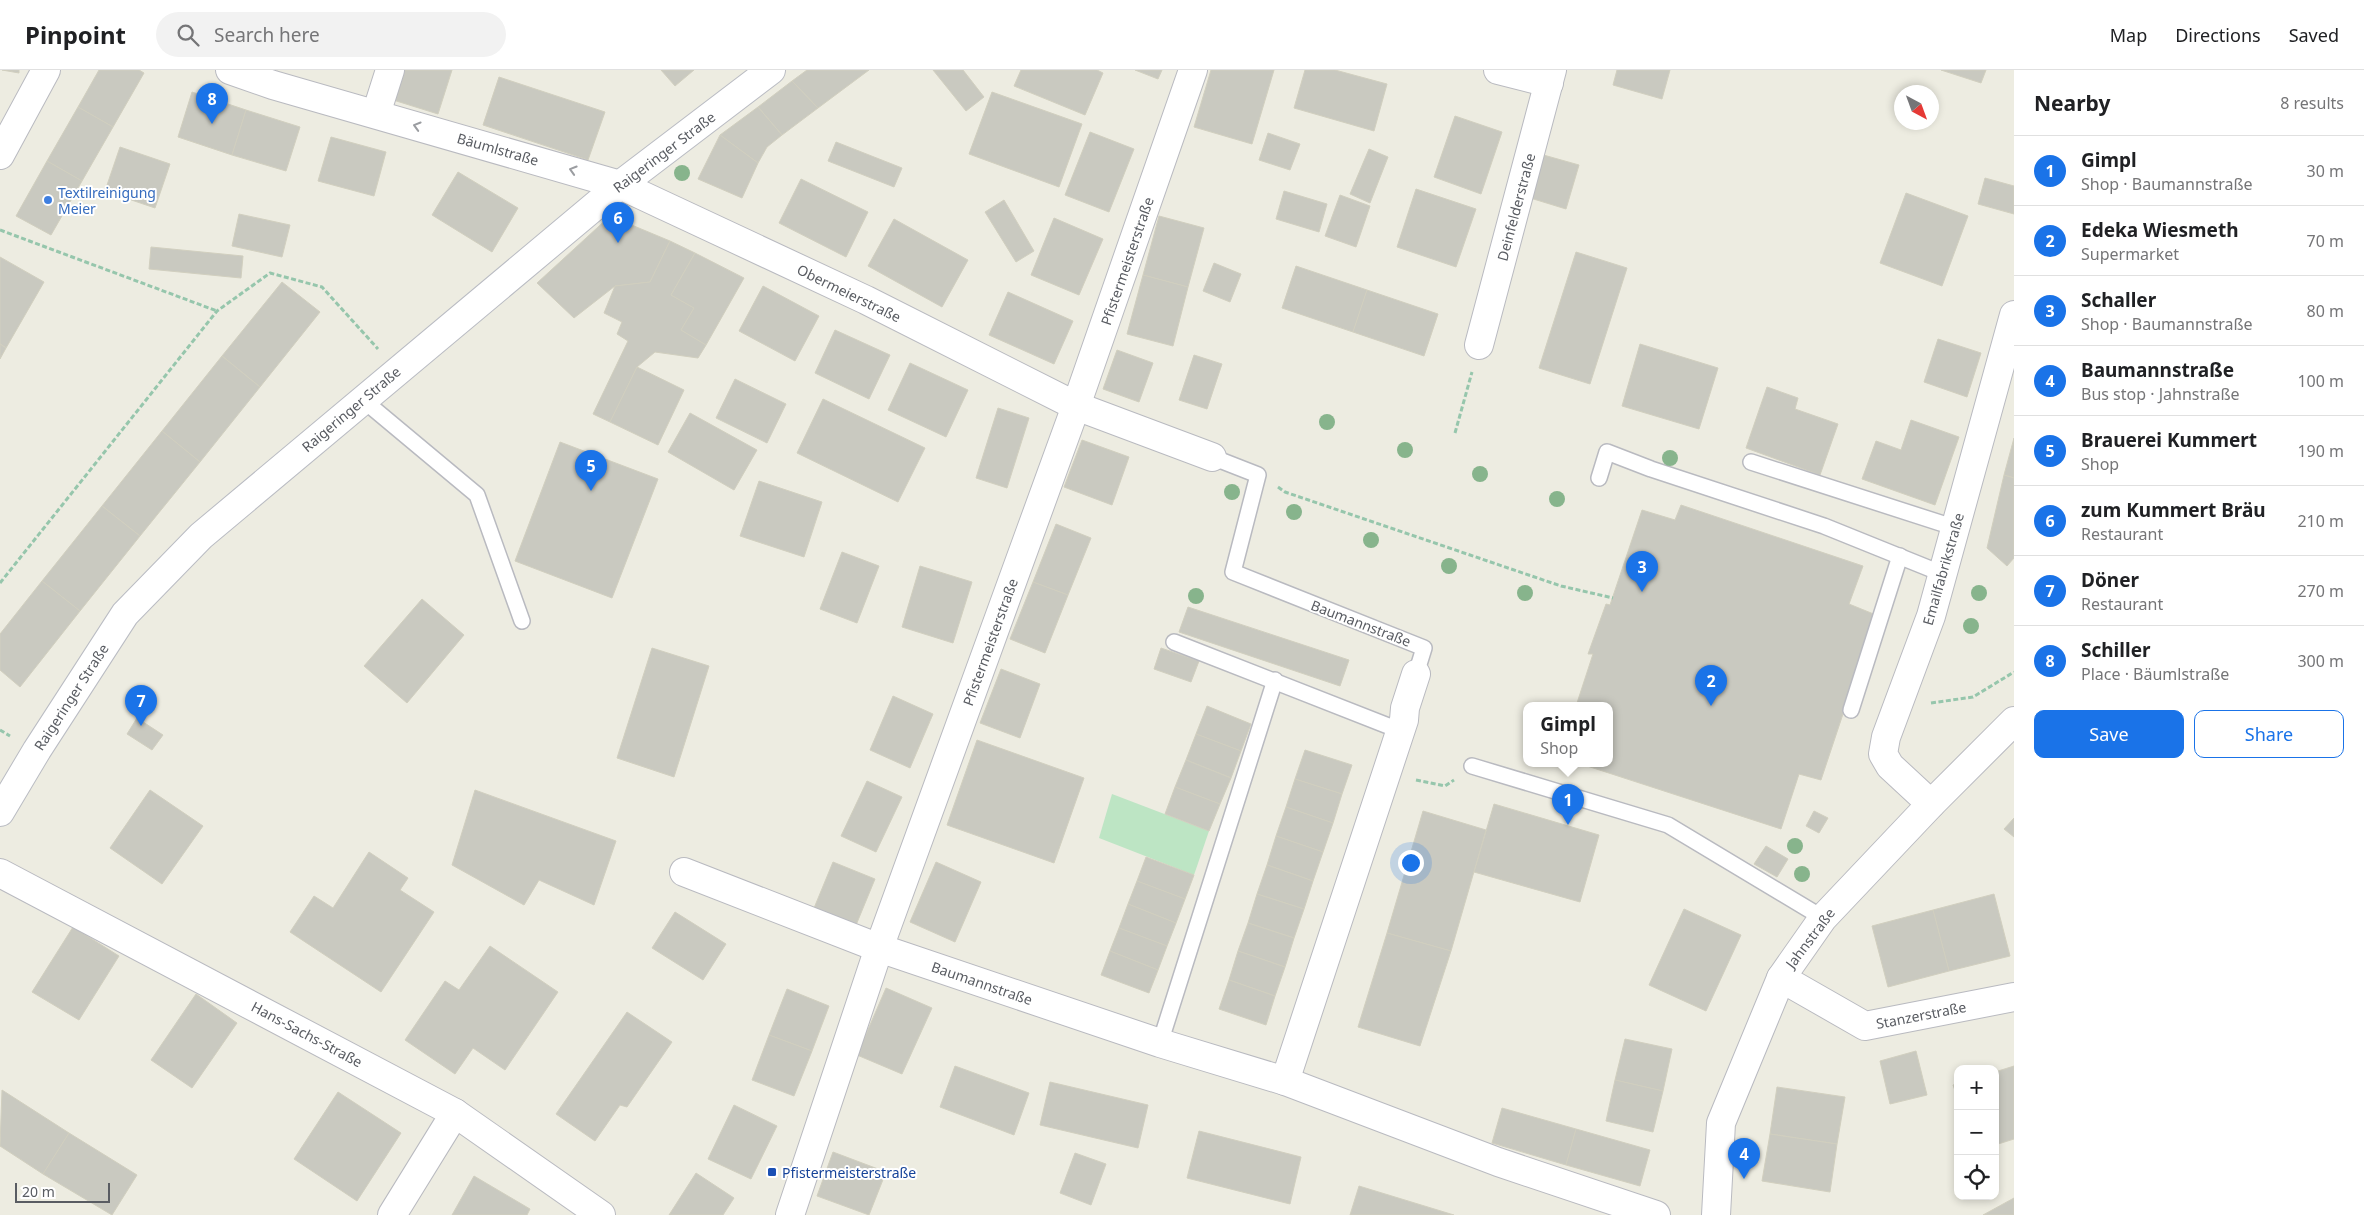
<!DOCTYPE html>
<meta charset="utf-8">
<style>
body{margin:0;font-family:"Noto Sans",sans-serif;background:#f2f2f2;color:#202124}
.controls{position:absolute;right:15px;bottom:15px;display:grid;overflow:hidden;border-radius:10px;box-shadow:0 2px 8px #0003}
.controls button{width:45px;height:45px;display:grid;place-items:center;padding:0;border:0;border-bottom:1px solid #e0e0e0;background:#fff;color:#202124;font:25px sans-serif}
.compass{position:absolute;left:1894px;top:15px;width:45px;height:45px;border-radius:50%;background:#fff;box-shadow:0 2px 8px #0003;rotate:139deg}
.scale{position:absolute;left:15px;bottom:12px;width:95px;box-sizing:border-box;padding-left:5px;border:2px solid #595c62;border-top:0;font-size:14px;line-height:18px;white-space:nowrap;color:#595c62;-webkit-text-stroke:4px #fff;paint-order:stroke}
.you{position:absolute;left:1410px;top:792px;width:18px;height:18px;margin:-12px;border:4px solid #fff;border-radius:50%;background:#1a73e8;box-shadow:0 0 0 8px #1a73e833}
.badge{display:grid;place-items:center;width:32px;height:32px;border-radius:50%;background:#1a73e8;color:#fff;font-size:16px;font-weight:700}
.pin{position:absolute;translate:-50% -41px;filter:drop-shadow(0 1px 2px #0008)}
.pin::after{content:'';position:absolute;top:26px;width:18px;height:15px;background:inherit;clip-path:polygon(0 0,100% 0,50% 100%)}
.popup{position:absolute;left:1523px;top:632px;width:90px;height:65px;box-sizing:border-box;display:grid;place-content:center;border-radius:10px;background:#fff;filter:drop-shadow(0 1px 4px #0005);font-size:16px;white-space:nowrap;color:#757577}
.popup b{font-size:19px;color:#202124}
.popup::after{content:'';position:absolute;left:50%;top:100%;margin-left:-10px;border:10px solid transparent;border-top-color:#fff}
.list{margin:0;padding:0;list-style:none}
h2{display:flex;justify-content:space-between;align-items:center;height:65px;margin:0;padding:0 20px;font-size:21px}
h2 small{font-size:16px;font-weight:400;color:#757577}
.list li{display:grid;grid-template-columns:32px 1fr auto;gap:15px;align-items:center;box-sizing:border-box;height:70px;padding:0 20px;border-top:1px solid #e0e0e0}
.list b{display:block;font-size:19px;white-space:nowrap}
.list p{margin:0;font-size:16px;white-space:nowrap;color:#757577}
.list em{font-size:16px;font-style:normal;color:#757577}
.actions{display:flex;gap:10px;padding:15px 20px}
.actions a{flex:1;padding:11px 0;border:1px solid #1a73e8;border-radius:10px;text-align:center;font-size:18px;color:#1a73e8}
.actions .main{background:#1a73e8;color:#fff}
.icon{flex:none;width:28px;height:28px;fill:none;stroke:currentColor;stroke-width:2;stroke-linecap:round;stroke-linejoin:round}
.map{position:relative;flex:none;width:2014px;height:1145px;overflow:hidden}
header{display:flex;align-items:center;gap:30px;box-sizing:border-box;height:70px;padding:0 25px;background:#fff;border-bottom:1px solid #e0e0e0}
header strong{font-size:24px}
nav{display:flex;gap:28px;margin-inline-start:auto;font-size:18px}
.search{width:350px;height:45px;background:#f2f2f2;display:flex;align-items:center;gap:12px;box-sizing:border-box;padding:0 18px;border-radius:28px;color:#757577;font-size:19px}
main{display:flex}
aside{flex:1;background:#fff}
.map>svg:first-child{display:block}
</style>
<header>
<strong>Pinpoint</strong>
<div class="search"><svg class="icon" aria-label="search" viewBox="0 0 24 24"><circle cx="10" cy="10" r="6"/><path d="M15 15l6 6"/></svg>Search here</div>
<nav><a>Map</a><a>Directions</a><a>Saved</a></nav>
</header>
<main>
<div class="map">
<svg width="2014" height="1145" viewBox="0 0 2014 1145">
<rect width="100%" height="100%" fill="#edece1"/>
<path fill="#bde5c4" d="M1112,724L1209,761L1194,805L1099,768Z"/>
<g fill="#c9c9c0" stroke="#d1cfbf">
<path d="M2,0H19V3Z"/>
<path d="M99,0H139L144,3L113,57L78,37Z"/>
<path d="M399,0H452L438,44L390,29Z"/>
<path d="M661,0H694L675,16Z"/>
<path d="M807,0H869L818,38L792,11Z"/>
<path d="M933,0H963L984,27L966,41Z"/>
<path d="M1021,0H1097L1103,3L1085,45L1014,16Z"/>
<path d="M1135,0H1162L1158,9Z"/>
<path d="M1211,0H1274L1252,74L1194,57Z"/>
<path d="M1305,0H1335L1387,14L1374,61L1294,38Z"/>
<path d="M1617,0H1670L1662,29L1613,15Z"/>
<path d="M1941,0H1986L1981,13Z"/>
<path d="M499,7L605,42L588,90L483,55Z"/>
<path d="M792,11L818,38L782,65L758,37Z"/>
<path d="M192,22L246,40L232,85L178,67Z"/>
<path d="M992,22L1082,54L1059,117L969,84Z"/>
<path d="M78,37L113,57L82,111L47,91Z"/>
<path d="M758,37L782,65L767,77L758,93L720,65Z"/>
<path d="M246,40L300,57L286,101L232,85Z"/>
<path d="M1455,46L1502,62L1481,124L1434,107Z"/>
<path d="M1090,62L1134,79L1109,142L1065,125Z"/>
<path d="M1268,63L1300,74L1290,100L1259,90Z"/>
<path d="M720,65L758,93L742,128L698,109Z"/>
<path d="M331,67L386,82L374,126L318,111Z"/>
<path d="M836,72L902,98L894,117L828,91Z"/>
<path d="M120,77L170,94L155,138L105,121Z"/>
<path d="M1369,79L1388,87L1370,133L1350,124Z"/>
<path d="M1540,84L1579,95L1566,139L1527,127Z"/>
<path d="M47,91L82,111L51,165L16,146Z"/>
<path d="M458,102L518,138L492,182L432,145Z"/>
<path d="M1985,108L2014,116V144L1978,134Z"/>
<path d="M801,109L868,142L846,187L779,153Z"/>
<path d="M1416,119L1476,139L1456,197L1397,177Z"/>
<path d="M1284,121L1327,134L1319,162L1276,149Z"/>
<path d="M1906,123L1968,146L1942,216L1880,193Z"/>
<path d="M1340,125L1370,136L1356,177L1325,166Z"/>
<path d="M1004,130L1034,181L1016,192L985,142Z"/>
<path d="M239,144L290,155L282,187L232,176Z"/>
<path d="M610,146L670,171L650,212L615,216L574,248L537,213Z"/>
<path d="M1159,146L1204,158L1188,217L1143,205Z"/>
<path d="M1054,148L1103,169L1079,225L1031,205Z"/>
<path d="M894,149L968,190L942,237L868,196Z"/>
<path d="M670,171L695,183L671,225L694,238L681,260L706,275L698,288L655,282L637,297L610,352L593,344L628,271L617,264L622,252L604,243L615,216L650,212Z"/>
<path d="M151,177L243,186L241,208L149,199Z"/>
<path d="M1576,182L1627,198L1590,314L1539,298Z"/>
<path d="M695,183L744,208L706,275L681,260L694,238L671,225Z"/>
<path d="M0,187L44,212L6,278L0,274Z"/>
<path d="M1214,193L1241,204L1230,232L1203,221Z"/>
<path d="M1296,196L1367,220L1353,262L1282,238Z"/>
<path d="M1143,205L1188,217L1173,276L1127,264Z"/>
<path d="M282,212L320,242L260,317L222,286Z"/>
<path d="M763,216L819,246L795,291L739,261Z"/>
<path d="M1367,220L1438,244L1424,286L1353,262Z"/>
<path d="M1008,222L1073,251L1054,294L989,265Z"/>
<path d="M835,260L890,285L869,329L815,303Z"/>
<path d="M1938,269L1981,283L1967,327L1924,312Z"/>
<path d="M0,274L6,278L0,289Z"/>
<path d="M1640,274L1718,298L1699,359L1622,336Z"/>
<path d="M1117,280L1153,293L1139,332L1103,319Z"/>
<path d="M1194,285L1222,294L1207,339L1179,330Z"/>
<path d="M222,286L260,317L200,392L162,361Z"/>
<path d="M910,293L968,320L946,367L888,340Z"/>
<path d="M637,297L684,320L658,375L610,352Z"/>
<path d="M735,309L786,334L767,373L716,348Z"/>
<path d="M1767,317L1798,328L1795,339L1838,354L1820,405L1746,378Z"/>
<path d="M823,329L925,378L898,432L797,383Z"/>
<path d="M998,338L1029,348L1007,418L976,408Z"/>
<path d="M690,343L757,380L734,420L668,382Z"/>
<path d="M1911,350L1959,367L1935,435L1862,409L1876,371L1901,380Z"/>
<path d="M162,361L200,392L140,466L102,436Z"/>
<path d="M2014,368V408L2004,405Z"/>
<path d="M1082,370L1129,387L1112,435L1064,417Z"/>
<path d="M560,372L658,409L612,528L515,491Z"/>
<path d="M2004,405L2014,408V488L2007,496L1987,478Z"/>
<path d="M759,411L822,432L804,487L740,466Z"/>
<path d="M1681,435L1863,496L1849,534L1876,545L1821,710L1799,704L1781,759L1581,694H1609V636H1576L1593,584H1588L1606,534L1610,535L1642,440L1675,450Z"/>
<path d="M102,436L140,466L80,541L42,511Z"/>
<path d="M1056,454L1091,468L1068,525L1033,512Z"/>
<path d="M842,482L879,496L857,553L820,539Z"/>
<path d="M920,496L972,512L953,573L902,557Z"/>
<path d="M42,511L80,541L20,617L0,600V564Z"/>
<path d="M1033,512L1068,525L1045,583L1010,569Z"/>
<path d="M422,529L464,565L407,633L364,596Z"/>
<path d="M1188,537L1349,590L1340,616L1179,562Z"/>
<path d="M652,578L709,596L674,707L617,688Z"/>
<path d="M1161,578L1199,591L1191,612L1154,599Z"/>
<path d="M1001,599L1040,614L1020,668L980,653Z"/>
<path d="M893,626L933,644L910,698L870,680Z"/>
<path d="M1207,636L1251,654L1241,681L1196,664Z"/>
<path d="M137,648L163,665L152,680L127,664Z"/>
<path d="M1196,664L1241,681L1231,708L1186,690Z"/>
<path d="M977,670L1084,708L1054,793L947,755Z"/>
<path d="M1305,680L1352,695L1342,724L1295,709Z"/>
<path d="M1186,690L1231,708L1220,734L1175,717Z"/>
<path d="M1295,709L1342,724L1333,753L1286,737Z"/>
<path d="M867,711L902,727L876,782L841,766Z"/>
<path d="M1175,717L1220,734L1209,761L1165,744Z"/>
<path d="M150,720L203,756L162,814L110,778Z"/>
<path d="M475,720L616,771L594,835L539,810L524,835L452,795Z"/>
<path d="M1494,734L1599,765L1580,832L1474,802Z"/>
<path d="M1286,737L1333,753L1323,782L1276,766Z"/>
<path d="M1423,741L1486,760L1451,881L1387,863Z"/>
<path d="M1814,741L1828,748L1819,763L1806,756Z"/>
<path d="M2014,748V767L2004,759Z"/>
<path d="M1276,766L1323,782L1313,811L1267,795Z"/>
<path d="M1766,776L1788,789L1777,807L1754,794Z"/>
<path d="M369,782L408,808L400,820L434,842L381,922L290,862L314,826L333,838Z"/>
<path d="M1146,787L1194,805L1185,829L1137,811Z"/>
<path d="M833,792L875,809L854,860L812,843Z"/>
<path d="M936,792L981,812L955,872L910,852Z"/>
<path d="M1267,795L1313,811L1304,839L1257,824Z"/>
<path d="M1137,811L1185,829L1176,853L1128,834Z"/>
<path d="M1257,824L1304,839L1294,868L1248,853Z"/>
<path d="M1994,824L2010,886L1949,901L1933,840Z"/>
<path d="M1128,834L1176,853L1167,876L1119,858Z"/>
<path d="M1684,839L1741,865L1706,941L1649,915Z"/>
<path d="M1933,840L1949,901L1888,917L1872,856Z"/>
<path d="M675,842L726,874L703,910L652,878Z"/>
<path d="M1248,853L1294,868L1285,897L1238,881Z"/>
<path d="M73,857L119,886L79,950L32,922Z"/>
<path d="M1119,858L1167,876L1158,900L1110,881Z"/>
<path d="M1387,863L1451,881L1420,976L1358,957Z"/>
<path d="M490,876L558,922L505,1000L473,978L455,1004L405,970L445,911L459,920Z"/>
<path d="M1110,881L1158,900L1149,923L1101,905Z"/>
<path d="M1238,881L1285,897L1275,926L1229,910Z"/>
<path d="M1229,910L1275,926L1266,955L1219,939Z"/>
<path d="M886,918L932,938L902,1004L857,985Z"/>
<path d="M787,919L829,936L812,981L769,965Z"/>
<path d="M196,924L237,953L192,1018L151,990Z"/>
<path d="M627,942L672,972L627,1037L620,1035L595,1071L556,1044Z"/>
<path d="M769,965L812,981L794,1026L752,1010Z"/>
<path d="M1625,969L1672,979L1663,1021L1615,1010Z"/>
<path d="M1916,981L1927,1025L1890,1034L1880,991Z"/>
<path d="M955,996L1029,1023L1014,1065L940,1037Z"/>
<path d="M2014,996V1069L1995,1075V1002Z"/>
<path d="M1615,1010L1663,1021L1653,1062L1606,1051Z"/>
<path d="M1050,1012L1148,1035L1138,1078L1040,1055Z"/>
<path d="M1958,1014V1029L1953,1015Z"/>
<path d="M1777,1017L1845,1027L1837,1074L1770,1064Z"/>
<path d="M2,1020L69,1063L43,1104L0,1076Z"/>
<path d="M338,1022L401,1063L357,1131L294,1089Z"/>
<path d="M734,1035L777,1056L751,1109L708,1089Z"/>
<path d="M1502,1038L1576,1059L1566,1095L1492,1073Z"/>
<path d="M1576,1059L1650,1080L1640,1116L1566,1095Z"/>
<path d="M1199,1061L1301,1087L1290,1134L1187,1108Z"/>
<path d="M69,1063L137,1105L112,1145L43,1104Z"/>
<path d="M1770,1064L1837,1074L1830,1122L1762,1111Z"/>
<path d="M833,1082L886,1102L869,1145L817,1126Z"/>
<path d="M1075,1083L1106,1094L1091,1135L1060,1123Z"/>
<path d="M696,1103L734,1128L723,1145H669Z"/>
<path d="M474,1106L530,1139L527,1145H452Z"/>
<path d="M1359,1116L1454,1145H1350Z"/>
<path d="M2014,1128V1145H1983Z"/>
</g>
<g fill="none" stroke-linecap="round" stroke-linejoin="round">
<g stroke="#b9bac0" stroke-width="18">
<g id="service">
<path d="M362,329L477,425L522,551"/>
<path d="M1212,387L1258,405L1233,502L1424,578L1416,604"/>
<path d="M1751,392L1956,458"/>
<path d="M1599,408L1607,382L1651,399L1824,456L1943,504"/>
<path d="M1174,572L1401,661"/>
<path d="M1851,640L1900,486"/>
<path d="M1472,696L1668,755L1823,848"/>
<path d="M1160,973L1275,610"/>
</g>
</g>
<g stroke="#b9bac0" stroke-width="30">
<g id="minor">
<path d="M230,0L273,15L620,115L866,230L1076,336L1212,387"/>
<path d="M1498,0L1549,13"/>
<path d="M376,44L390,0"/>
<path d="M0,85L46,0"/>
<path d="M1479,275L1552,0"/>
<path d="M1931,734L1890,696L1883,684L1886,667L1931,546L2014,245"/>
<path d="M684,802L879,878L1160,973L1285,1011L1498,1092L1656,1145"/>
<path d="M0,803L455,1043L601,1145"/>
<path d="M1781,908L1865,956L2014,927"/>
<path d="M1285,1011L1404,650L1405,638L1416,604"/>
<path d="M392,1145L455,1043"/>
<path d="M790,1145L879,878L1076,336L1193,0"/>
</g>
</g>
<g stroke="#b9bac0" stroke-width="30">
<path id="tertiary" d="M1716,1145L1721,1053L1781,908L1823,848L1931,734L2014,651"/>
</g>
<g stroke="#babcc3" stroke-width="30">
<path id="secondary" d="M0,742L37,680L125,544L201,466L620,115L771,0"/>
</g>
<g stroke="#96c6ac" stroke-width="3" stroke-dasharray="5 2.5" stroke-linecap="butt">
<path d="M0,160L217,241"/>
<path d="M1455,363L1472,302"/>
<path d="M1278,417L1285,422L1561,516L1613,528"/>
<path d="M0,513L217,241L270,203L322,217L378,279"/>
<path d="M1931,633L1973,627L2014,602"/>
<path d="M0,660L10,666"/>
<path d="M1416,710L1445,716L1454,710"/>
</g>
<use href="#service" stroke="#fff" stroke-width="15"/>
<use href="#minor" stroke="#fff" stroke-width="28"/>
<use href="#tertiary" stroke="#fff" stroke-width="28"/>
<use href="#secondary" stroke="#fff" stroke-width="28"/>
</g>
<g fill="#87b48c">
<circle cx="682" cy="103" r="8"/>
<circle cx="1327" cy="352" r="8"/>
<circle cx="1405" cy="380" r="8"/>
<circle cx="1670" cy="388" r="8"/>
<circle cx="1480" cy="404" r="8"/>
<circle cx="1232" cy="422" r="8"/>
<circle cx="1557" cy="429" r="8"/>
<circle cx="1294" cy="442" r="8"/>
<circle cx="1371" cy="470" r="8"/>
<circle cx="1449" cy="496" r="8"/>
<circle cx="1525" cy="523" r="8"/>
<circle cx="1979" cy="523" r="8"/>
<circle cx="1196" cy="526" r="8"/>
<circle cx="1971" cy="556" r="8"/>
<circle cx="1795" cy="776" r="8"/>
<circle cx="1802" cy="804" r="8"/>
</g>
<defs><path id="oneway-chevron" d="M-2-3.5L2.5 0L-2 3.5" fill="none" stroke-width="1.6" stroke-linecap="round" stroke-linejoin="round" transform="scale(1.25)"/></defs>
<g stroke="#9b9da1">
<use href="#oneway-chevron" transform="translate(417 56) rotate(-164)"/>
<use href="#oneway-chevron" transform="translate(573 100) rotate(-163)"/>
</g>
<circle fill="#3f7fe0" stroke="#fff" stroke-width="2" cx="48" cy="130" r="5"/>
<rect fill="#1a4fb4" stroke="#fff" stroke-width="2" x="767" y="1097" width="10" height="10" rx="2.5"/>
<g text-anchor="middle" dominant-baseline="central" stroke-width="4" stroke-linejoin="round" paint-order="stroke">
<g font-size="14" fill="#595c62" stroke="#fff">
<text transform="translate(498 79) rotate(16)">Bäumlstraße</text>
<text transform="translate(664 82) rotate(-37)">Raigeringer Straße</text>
<text transform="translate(1516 137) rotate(-75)">Deinfelderstraße</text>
<text transform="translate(1127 191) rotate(-71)">Pfistermeisterstraße</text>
<text transform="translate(849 223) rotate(26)">Obermeierstraße</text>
<text transform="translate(351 339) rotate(-40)">Raigeringer Straße</text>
<text transform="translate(1943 499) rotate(-74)">Emailfabrikstraße</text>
<text transform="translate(1361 553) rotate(21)">Baumannstraße</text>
<text transform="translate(990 572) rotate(-70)">Pfistermeisterstraße</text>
<text transform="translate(71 627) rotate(-57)">Raigeringer Straße</text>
<text transform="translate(1810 868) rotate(-53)">Jahnstraße</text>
<text transform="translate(982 913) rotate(19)">Baumannstraße</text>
<text transform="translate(1921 945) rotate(-11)">Stanzerstraße</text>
<text transform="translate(307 964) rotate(28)">Hans-Sachs-Straße</text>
</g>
<g font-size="14" fill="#366cbe" stroke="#fff" text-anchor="start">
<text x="58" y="122">Textilreinigung<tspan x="58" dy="16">Meier</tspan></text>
</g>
<g font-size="14" fill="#164399" stroke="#fff" text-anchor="start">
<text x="782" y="1102">Pfistermeisterstraße</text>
</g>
</g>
</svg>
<div class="controls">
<button>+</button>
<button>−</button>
<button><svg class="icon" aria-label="locate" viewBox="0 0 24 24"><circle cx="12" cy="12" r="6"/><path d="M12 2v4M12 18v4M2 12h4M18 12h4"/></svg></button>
</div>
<svg class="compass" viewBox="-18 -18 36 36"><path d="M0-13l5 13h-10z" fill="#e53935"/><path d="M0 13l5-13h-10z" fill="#757577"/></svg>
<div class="scale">20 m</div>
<div class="you"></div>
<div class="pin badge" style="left:1568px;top:755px">1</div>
<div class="popup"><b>Gimpl</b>Shop</div>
<div class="pin badge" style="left:1711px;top:636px">2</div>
<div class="pin badge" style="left:1642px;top:522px">3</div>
<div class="pin badge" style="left:1744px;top:1109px">4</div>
<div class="pin badge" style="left:591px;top:421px">5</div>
<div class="pin badge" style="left:618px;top:173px">6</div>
<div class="pin badge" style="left:141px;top:656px">7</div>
<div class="pin badge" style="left:212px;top:54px">8</div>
</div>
<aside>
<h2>Nearby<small>8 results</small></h2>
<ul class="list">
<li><span class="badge">1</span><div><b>Gimpl</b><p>Shop · Baumannstraße</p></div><em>30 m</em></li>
<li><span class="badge">2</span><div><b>Edeka Wiesmeth</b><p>Supermarket</p></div><em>70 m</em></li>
<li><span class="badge">3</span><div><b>Schaller</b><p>Shop · Baumannstraße</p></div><em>80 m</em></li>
<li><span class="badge">4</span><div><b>Baumannstraße</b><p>Bus stop · Jahnstraße</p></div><em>100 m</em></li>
<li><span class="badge">5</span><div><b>Brauerei Kummert</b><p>Shop</p></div><em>190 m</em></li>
<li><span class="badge">6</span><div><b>zum Kummert Bräu</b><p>Restaurant</p></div><em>210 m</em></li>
<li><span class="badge">7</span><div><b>Döner</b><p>Restaurant</p></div><em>270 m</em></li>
<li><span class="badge">8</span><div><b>Schiller</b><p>Place · Bäumlstraße</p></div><em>300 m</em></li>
</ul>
<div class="actions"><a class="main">Save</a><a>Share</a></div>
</aside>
</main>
